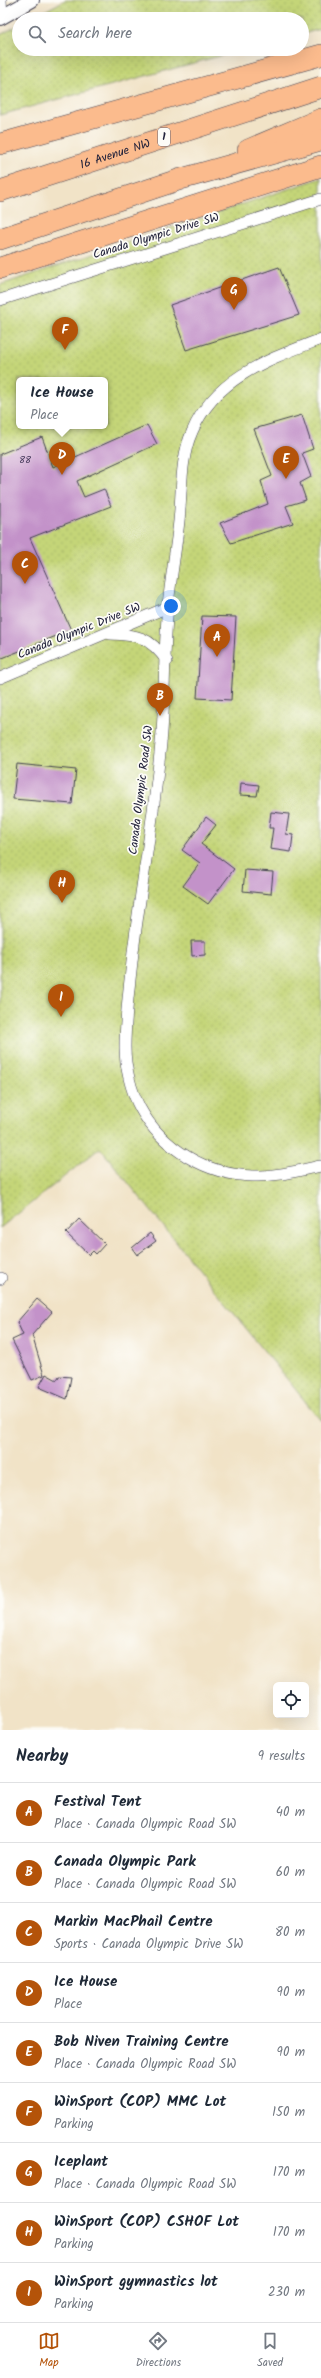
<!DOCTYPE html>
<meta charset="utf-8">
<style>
body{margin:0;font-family:Kalam,sans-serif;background:#f6f6f7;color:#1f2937}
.controls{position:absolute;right:12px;bottom:12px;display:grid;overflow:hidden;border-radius:6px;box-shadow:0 4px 16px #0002}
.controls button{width:36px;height:36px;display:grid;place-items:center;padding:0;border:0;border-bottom:1px solid #e0e1e3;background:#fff;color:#1f2937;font:20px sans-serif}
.you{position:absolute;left:171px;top:606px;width:14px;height:14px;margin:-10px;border:3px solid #fff;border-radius:50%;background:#1a73e8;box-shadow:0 0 0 6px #1a73e833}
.badge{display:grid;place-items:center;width:26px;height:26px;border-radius:50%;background:#b45309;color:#fff;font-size:13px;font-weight:700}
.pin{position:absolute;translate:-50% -33px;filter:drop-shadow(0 1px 2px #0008)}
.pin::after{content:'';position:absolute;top:21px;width:14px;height:12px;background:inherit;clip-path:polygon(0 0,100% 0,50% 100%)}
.popup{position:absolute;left:16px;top:377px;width:92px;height:52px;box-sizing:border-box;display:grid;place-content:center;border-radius:6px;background:#fff;filter:drop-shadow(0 1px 3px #0005);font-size:13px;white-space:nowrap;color:#747a83}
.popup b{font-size:15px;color:#1f2937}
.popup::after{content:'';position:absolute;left:50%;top:100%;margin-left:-8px;border:8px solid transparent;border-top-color:#fff}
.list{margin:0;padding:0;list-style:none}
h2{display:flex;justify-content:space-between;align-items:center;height:52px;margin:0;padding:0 16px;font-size:17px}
h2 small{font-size:13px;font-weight:400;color:#747a83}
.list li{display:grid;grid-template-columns:26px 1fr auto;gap:12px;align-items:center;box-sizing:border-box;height:60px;padding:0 16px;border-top:1px solid #e0e1e3}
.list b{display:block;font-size:15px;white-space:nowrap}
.list p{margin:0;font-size:13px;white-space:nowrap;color:#747a83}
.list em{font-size:13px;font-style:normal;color:#747a83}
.icon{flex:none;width:22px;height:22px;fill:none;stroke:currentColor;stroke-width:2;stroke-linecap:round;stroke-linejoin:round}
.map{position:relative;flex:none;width:321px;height:1730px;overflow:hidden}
.search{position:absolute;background:#fff;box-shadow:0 4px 16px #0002;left:12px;right:12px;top:12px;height:44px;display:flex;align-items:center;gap:10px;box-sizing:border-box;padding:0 14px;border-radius:22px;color:#747a83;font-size:15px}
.sheet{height:592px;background:#fff}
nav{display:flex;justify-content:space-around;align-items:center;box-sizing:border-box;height:56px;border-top:1px solid #e0e1e3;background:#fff;font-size:11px;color:#747a83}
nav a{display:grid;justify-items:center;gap:2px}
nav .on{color:#b45309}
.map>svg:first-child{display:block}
</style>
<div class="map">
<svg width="321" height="1730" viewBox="0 0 321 1730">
<defs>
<pattern id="park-dots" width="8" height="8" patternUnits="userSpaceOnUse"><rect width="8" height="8" fill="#c4d578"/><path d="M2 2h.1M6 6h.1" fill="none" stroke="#a8b769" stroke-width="1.8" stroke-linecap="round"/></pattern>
</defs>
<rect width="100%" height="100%" fill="#fdfcf7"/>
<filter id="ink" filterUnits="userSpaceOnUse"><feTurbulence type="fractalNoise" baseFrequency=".025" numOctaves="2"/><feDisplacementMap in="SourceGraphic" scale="8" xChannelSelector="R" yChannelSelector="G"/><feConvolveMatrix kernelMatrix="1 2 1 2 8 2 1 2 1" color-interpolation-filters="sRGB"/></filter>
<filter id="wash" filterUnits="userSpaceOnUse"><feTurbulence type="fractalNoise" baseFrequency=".012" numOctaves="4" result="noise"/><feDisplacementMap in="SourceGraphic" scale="16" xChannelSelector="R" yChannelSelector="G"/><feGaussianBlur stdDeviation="0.9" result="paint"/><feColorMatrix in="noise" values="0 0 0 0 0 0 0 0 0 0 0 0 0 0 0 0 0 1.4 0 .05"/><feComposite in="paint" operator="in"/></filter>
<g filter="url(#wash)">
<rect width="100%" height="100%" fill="#f1e3c7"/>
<g fill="url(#park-dots)" stroke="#737c5a" fill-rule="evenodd">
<path d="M65,0H321V29L302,34V19H30Z"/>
<path d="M19,25V49H246L0,115V35Z"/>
<path d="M321,178V1421L100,1148L0,1228V285ZM19,380H105V426H19Z"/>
</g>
<g id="blocks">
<g fill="#c392c9">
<path d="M279,267L299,315L186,350L170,305Z"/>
<path d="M302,415L313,449L302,453L311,477L300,483L306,500L286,506L293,523L231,543L220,523L268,504L261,481L272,476L254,429Z"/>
<path d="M147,425L157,444L77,481L84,497L104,489L111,506L30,538L71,630L0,659V454L42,437L53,467Z"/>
<path d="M202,616L236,617L231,700L197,698Z"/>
<path d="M17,764L76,770L72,804L13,799Z"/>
<path d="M241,783L259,785L257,796L240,795Z"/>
<path d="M271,812L289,814L286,834L293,835L291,852L270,849L273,828H269Z"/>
<path d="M206,817L216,825L201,844L234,869L208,904L183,886L200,863L182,850Z"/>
<path d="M245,870L273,872L271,894L243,891Z"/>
<path d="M191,941H205V955L192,956Z"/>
<path d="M79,1219L105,1244L96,1254L93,1251L89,1255L66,1233Z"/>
<path d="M150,1233L156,1241L137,1255L132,1248Z"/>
<path d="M37,1299L52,1312L32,1335L44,1375L32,1380L12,1340L23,1335L17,1322Z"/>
<path d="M46,1374L57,1380L59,1376L71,1377L67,1399L39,1387Z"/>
</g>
</g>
</g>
<g filter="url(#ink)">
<use href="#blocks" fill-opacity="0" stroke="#413f50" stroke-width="1"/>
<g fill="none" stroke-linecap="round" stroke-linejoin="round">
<g stroke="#413f50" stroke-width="12">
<g id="minor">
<path d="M1,0L2,17"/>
<path d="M0,300L321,199"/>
<path d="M321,339C270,359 215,377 192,432C180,458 182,493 179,521C176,549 171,577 168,605C164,647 165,689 162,732C156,805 142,879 133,952C130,983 125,1015 125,1047C125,1067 131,1091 140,1108C162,1149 208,1175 253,1176C276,1177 299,1170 321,1166"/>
<path d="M110,634C138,635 149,636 167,661"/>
<path d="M0,678L168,607"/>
<path d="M0,1279L1,1278"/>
</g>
</g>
<g stroke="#413f50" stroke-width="16">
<path id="tertiary" d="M0,18L32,0"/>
</g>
<g stroke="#413f50" stroke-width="22">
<g id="motorway">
<path d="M0,144L321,55"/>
<path d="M248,150L321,119"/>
<path id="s1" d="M0,191L321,87"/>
<path d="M0,239L181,179L321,140"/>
<path d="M0,268L321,166"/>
</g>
</g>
<use href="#minor" stroke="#fff" stroke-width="11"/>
<use href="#tertiary" stroke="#fff" stroke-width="14"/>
<use href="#motorway" stroke="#fbbb8d" stroke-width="21"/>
</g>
</g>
<g text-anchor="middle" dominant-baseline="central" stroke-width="3.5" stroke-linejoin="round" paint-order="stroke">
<g font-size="10" fill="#4a3e5e">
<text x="25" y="460">88</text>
</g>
<rect fill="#fdfcf7" stroke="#646373" stroke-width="1" x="158" y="128" width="12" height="18" rx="3"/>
<g font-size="11" font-weight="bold" fill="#22223b">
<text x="164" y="137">1</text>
</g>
<g font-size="12" fill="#22223b" stroke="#fdfcf7">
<text stroke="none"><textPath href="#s1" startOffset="121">16 Avenue NW</textPath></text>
<text transform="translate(156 236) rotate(-17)">Canada Olympic Drive SW</text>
<text transform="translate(79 631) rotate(-22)">Canada Olympic Drive SW</text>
<text transform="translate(141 790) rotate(-83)">Canada Olympic Road SW</text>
</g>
</g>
</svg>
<div class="controls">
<button><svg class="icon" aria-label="locate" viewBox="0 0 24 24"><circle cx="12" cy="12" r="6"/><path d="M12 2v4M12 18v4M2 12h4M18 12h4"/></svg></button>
</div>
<div class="you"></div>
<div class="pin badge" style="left:217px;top:657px">A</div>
<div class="pin badge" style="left:160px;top:716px">B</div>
<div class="pin badge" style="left:25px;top:584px">C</div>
<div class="pin badge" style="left:62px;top:475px">D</div>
<div class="popup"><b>Ice House</b>Place</div>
<div class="pin badge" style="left:286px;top:479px">E</div>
<div class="pin badge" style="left:65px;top:350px">F</div>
<div class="pin badge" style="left:234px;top:310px">G</div>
<div class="pin badge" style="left:62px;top:903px">H</div>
<div class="pin badge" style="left:61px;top:1017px">I</div>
<div class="search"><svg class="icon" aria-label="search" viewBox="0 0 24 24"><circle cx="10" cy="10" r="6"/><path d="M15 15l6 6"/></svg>Search here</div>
</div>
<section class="sheet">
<h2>Nearby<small>9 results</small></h2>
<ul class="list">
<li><span class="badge">A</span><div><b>Festival Tent</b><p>Place · Canada Olympic Road SW</p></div><em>40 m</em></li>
<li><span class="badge">B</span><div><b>Canada Olympic Park</b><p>Place · Canada Olympic Road SW</p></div><em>60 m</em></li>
<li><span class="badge">C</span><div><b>Markin MacPhail Centre</b><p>Sports · Canada Olympic Drive SW</p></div><em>80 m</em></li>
<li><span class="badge">D</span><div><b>Ice House</b><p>Place</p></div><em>90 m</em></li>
<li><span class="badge">E</span><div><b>Bob Niven Training Centre</b><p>Place · Canada Olympic Road SW</p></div><em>90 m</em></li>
<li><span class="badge">F</span><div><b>WinSport (COP) MMC Lot</b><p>Parking</p></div><em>150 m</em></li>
<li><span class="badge">G</span><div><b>Iceplant</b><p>Place · Canada Olympic Road SW</p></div><em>170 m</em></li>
<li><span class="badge">H</span><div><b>WinSport (COP) CSHOF Lot</b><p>Parking</p></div><em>170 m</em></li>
<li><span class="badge">I</span><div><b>WinSport gymnastics lot</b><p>Parking</p></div><em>230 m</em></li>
</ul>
</section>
<nav>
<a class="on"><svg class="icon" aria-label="map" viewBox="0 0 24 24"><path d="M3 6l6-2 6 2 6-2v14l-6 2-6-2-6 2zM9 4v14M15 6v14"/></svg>Map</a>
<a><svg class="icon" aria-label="directions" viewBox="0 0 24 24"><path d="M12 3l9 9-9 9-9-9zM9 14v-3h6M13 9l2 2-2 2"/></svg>Directions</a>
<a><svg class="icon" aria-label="saved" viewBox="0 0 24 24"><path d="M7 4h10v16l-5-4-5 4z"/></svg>Saved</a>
</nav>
